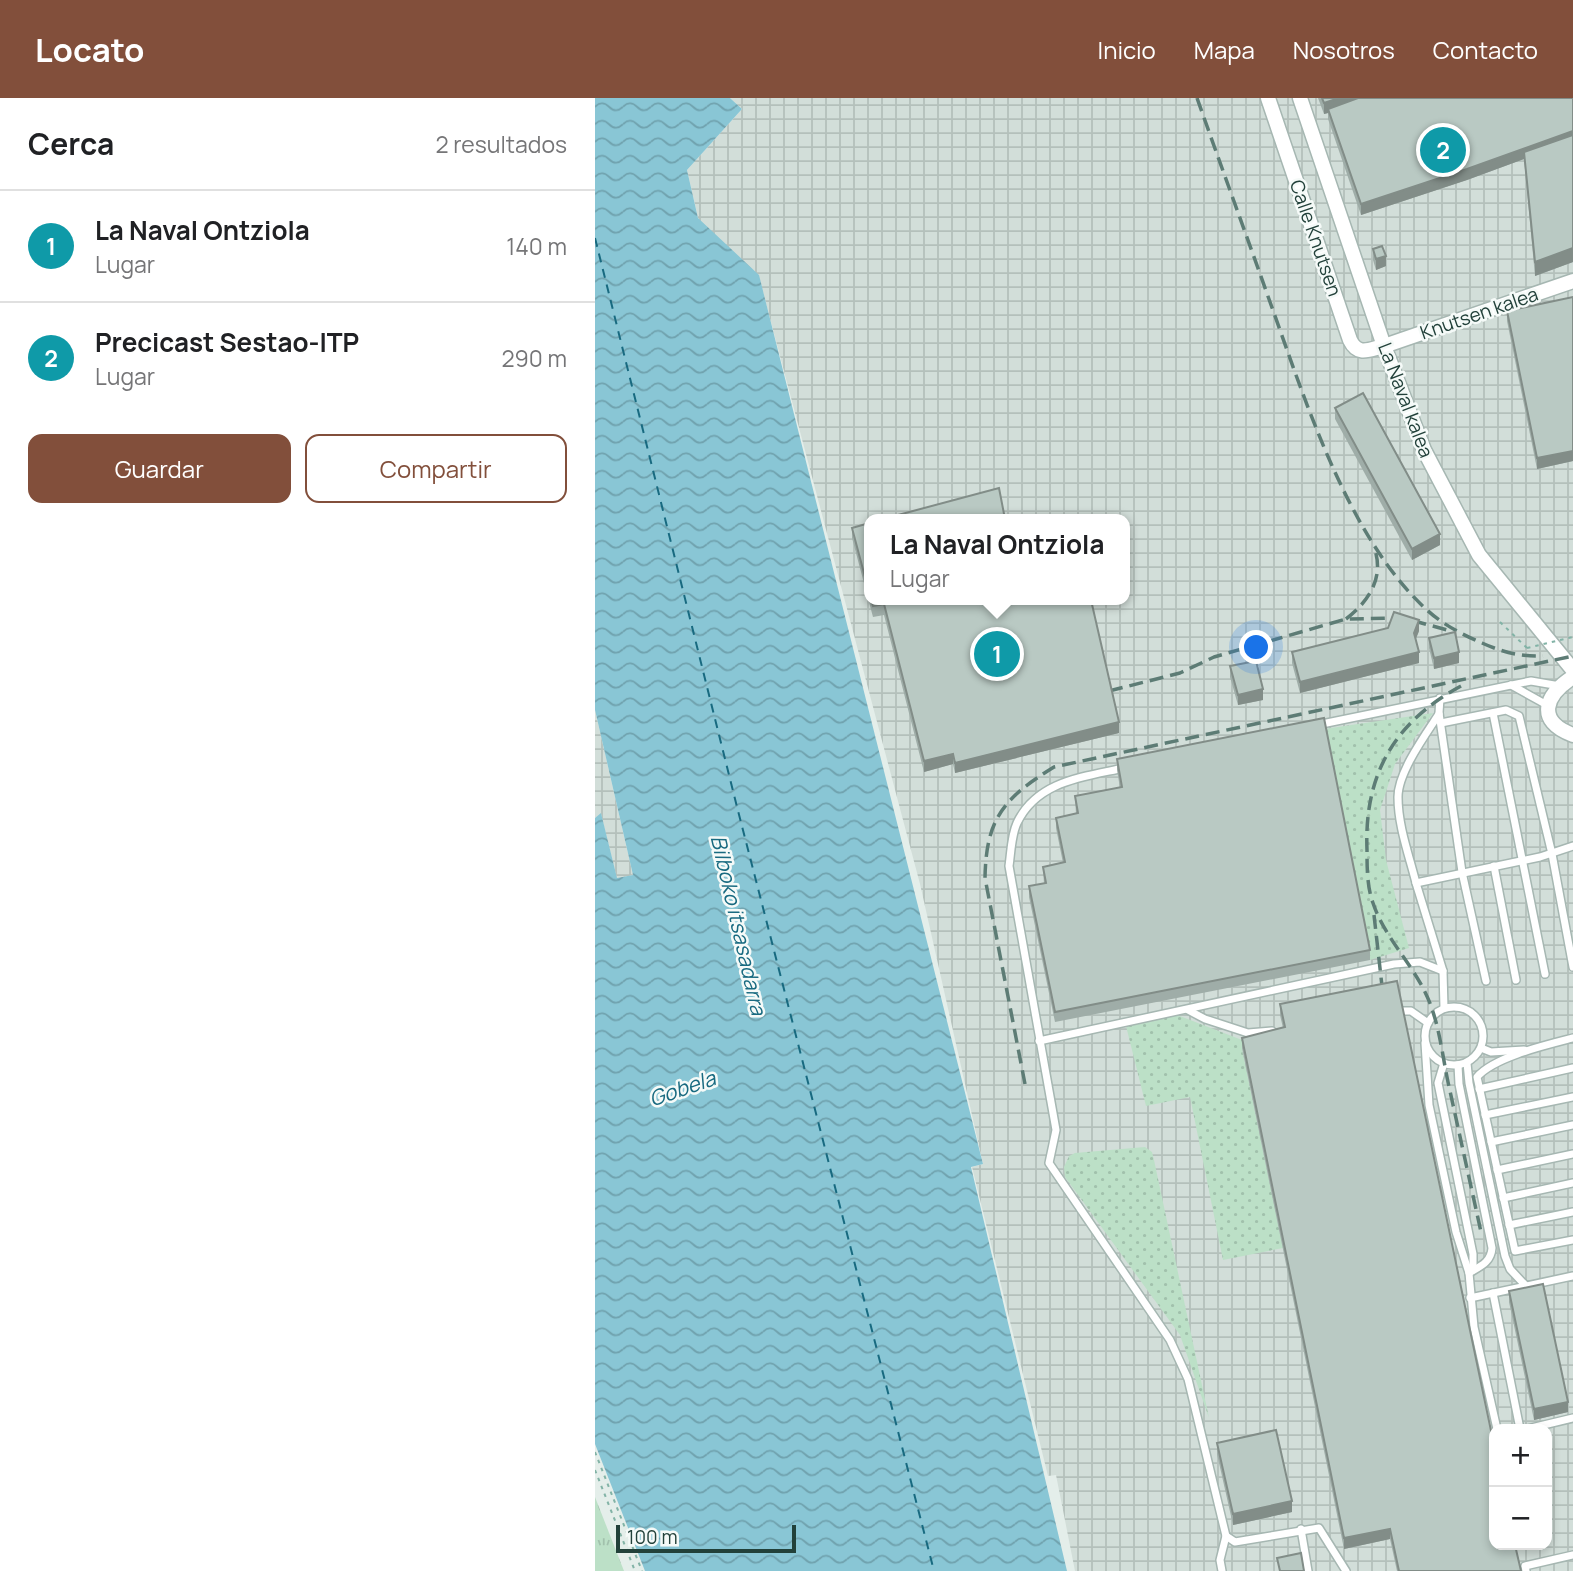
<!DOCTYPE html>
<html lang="es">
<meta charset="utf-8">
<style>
body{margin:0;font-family:Manrope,sans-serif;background:#f6f6f6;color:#202124}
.controls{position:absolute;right:21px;bottom:21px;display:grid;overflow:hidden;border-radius:14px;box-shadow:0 4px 10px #0003}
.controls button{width:63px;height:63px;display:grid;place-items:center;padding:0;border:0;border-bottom:2px solid #e0e0e0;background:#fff;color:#202124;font:35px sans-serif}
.scale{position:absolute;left:21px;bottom:18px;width:180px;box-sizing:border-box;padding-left:7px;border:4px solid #22413a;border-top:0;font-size:19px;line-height:24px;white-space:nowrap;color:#22413a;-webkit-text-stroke:5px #f5faf8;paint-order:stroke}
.you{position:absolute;left:662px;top:550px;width:24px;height:24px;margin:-18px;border:5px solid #fff;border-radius:50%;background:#1a73e8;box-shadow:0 0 0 10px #1a73e833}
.badge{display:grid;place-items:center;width:46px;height:46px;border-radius:50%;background:#824f3b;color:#fff;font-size:23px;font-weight:700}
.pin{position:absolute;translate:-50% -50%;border:4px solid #fff;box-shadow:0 2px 7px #0006}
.popup{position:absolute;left:269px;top:416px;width:266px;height:91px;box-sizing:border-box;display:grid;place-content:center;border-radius:14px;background:#fff;filter:drop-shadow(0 2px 5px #0005);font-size:23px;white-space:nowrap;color:#757577}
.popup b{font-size:26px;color:#202124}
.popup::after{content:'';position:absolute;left:50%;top:100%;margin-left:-14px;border:14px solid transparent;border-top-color:#fff}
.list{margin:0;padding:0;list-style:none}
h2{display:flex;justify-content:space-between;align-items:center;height:91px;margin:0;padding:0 28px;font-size:30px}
h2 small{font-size:23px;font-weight:400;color:#757577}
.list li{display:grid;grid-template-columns:46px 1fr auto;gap:21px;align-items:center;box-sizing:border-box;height:112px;padding:0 28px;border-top:2px solid #e0e0e0}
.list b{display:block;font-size:26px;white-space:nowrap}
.list p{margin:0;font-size:23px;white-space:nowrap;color:#757577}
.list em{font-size:23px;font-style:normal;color:#757577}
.actions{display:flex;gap:14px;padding:21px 28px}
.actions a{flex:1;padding:16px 0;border:2px solid #824f3b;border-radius:14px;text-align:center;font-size:24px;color:#824f3b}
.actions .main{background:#824f3b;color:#fff}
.map{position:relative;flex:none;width:978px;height:1473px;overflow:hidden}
header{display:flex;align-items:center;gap:42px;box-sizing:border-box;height:98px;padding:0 35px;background:#824f3b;color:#fff}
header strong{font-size:33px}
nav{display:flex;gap:38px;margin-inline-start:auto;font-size:24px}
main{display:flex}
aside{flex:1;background:#fff}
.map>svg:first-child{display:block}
</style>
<header>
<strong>Locato</strong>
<nav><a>Inicio</a><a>Mapa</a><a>Nosotros</a><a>Contacto</a></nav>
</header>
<main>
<aside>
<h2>Cerca<small>2 resultados</small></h2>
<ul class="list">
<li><span class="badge" style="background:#0f9aa8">1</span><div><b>La Naval Ontziola</b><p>Lugar</p></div><em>140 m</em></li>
<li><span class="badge" style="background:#0f9aa8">2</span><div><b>Precicast Sestao-ITP</b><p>Lugar</p></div><em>290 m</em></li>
</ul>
<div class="actions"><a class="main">Guardar</a><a>Compartir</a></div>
</aside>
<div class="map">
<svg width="978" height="1473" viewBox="0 0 978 1473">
<defs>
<pattern id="industrial-grid" width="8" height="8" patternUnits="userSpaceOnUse" patternTransform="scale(1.75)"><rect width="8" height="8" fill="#d2ded9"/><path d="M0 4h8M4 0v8" fill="none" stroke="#b4c0bb"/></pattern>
<pattern id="grass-dots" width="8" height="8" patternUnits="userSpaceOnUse" patternTransform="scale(1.75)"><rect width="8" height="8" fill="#bce0c7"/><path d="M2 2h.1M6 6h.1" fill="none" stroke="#a1c1ac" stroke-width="1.8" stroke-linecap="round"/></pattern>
<pattern id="park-tufts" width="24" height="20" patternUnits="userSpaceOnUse" patternTransform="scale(1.75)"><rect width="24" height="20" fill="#bce0c7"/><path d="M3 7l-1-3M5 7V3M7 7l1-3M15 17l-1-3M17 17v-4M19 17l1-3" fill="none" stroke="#a1c1ac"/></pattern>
<pattern id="water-waves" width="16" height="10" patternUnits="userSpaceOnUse" patternTransform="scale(1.75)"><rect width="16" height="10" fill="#89c6d5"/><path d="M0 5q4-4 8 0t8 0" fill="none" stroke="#70a2ae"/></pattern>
</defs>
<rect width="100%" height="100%" fill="#e4eeea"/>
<g fill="url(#industrial-grid)" fill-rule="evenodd">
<path d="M135,0H978V1473H480L461,1377L453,1378L377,1069L388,1066L325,786L164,179L104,124L92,72L147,11ZM274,421H530V502H274ZM899,1331H952V1447H899Z"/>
<path d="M0,612L38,777L22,781L6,716L0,720Z"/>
</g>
<g fill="url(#grass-dots)">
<path d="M838,615L800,666L785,712L791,762L814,850L775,862L729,631Z"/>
<path d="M577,915L660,947L647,951L688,1150L628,1162L595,999L551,1008L531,928Z"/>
<path d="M550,1049L557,1054L559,1062L614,1320L585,1237L470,1079L469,1069L474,1058L480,1055Z"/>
</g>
<path fill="url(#park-tufts)" d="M0,1399L29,1473H0Z"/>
<path fill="url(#water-waves)" d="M0,0H135L147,11L92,72L103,120L164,177L388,1066L376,1069L472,1473H50L0,1346V720L6,715L22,780L38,777L0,612Z"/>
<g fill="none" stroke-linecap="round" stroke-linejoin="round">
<path stroke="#186a80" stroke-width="2" stroke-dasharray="9 7" stroke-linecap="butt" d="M0,140L142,709L339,1473"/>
<g stroke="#a6b7b2" stroke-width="10">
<g id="service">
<path d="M916,587L952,607"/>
<path d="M845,600L844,615L867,774L891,883"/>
<path d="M898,615L950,876"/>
<path d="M846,625L911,612L924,618L957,756L978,869"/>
<path d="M722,627L936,583L965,588"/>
<path d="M529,670C488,679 442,683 422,725C416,738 416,755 414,768L461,1032L454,1065L575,1242L593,1281L631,1438L640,1444L724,1430L751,1473"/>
<path d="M899,768L921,882"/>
<path d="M821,785C814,757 803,728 803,699C803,674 831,636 844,616"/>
<circle cx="859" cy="938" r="29"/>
<path d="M849,910L848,873L821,785L945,759L978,748"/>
<path d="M593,912L610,921L653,935L677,933"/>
<path d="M806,913H816L833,925"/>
<path d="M978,940C951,947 899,959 882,979L920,1153L978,1142"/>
<path d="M444,943L799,866L825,864L848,873"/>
<path d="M830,945L834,1007L861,1134L874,1175L879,1229L902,1331"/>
<path d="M886,950L896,954L929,952"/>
<path d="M849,965L843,985L878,1156V1172"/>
<path d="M872,965L874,985L910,1158L915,1171L931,1188"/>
<path d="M863,967L864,986L897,1150C896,1164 886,1168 874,1175"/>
<path d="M884,991L978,970"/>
<path d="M890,1017L978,999"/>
<path d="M896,1044L978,1027"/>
<path d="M902,1072L978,1056"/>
<path d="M908,1100L978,1085"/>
<path d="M914,1127L978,1114"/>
<path d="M898,1195L925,1331"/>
<path d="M875,1200L978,1178"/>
<path d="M932,1331L978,1320"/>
<path d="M706,1431L713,1473"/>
<path d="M627,1473L625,1462L631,1438"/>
<path d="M931,1473L930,1468L978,1457"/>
</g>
</g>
<g stroke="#a6b7b2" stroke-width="17">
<g id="minor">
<path d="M673,0L755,242C763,259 775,251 789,248L978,183"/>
<path d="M705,0L789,248L829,352L884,457L978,572"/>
<path d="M978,579C950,597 940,623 978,637"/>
</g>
</g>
<g stroke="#82b3a6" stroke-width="2" stroke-dasharray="3.5 5" stroke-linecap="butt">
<path d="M905,524L932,550"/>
<path d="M0,1354L47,1473"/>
<path d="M0,1372L40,1473"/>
</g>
<use href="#service" stroke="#fff" stroke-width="7"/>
<use href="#minor" stroke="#fff" stroke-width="14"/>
<g stroke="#5d7c75" stroke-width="3.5" stroke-dasharray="14 7" stroke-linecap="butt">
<path d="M602,0C626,68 651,136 675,204C711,304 753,440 832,512C847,526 868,537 887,545C907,554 926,559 948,558"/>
<path d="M751,521C773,504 789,481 780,452"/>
<path d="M866,588C799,624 769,677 772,752C772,769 772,789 778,805C791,844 824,871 837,911C845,934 848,960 853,984C864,1034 875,1084 886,1134"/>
<path d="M514,593L585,575L619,559L751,521L808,520L856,533"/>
<path d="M779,817L788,897"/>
<path d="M430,986L390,780C391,720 409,700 459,669L978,558"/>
</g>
<path stroke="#82b3a6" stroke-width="2" stroke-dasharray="3.5 5" stroke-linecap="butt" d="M932,550L978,539"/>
</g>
<g fill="#9fada8">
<path d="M723,0H978V164L940,178L929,61L872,82L766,117L733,21V15L729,16Z"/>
<path d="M778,151L791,168L781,172L778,162Z"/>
<path d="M978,199V363L942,371L912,223V213Z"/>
<path d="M740,310L845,447L817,462L740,321Z"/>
<path d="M274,425V502H496L524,635L360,675L358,666L329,674L289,517L278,519L257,440V430Z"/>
<path d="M824,533L821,541L824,565L705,595L697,565V554Z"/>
<path d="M834,540L864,565L839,571L834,550Z"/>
<path d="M635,568L668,602L643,607L635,579Z"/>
<path d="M522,661L775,852V862L460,924L434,799V788L449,786L448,769L468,765L461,730V720L481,716L480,698L525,690L522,672Z"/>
<path d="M685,906L926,1473H802L795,1441L749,1451L647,950V940L688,930L685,917Z"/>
<path d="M914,1193L973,1314L939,1322L914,1204Z"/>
<path d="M622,1345L697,1414L638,1427L622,1356Z"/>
</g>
<g fill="#828d88">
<path d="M744,0H774L733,11V15L729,16V5Z"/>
<path d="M978,33V43L929,54V61L872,82L766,117V106Z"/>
<path d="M978,150V164L940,178V164Z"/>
<path d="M791,158V168L781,172V161Z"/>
<path d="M978,353V363L942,371V360Z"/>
<path d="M845,436V447L817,462V451Z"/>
<path d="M824,522V533L819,545V535Z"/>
<path d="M824,554V565L705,595V584Z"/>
<path d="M864,554V565L839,571V560Z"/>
<path d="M668,591V602L643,607V597Z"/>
<path d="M524,624V635L360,675V665Z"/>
<path d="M358,656V666L329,674V663Z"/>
<path d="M973,1304V1314L939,1322V1311Z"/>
<path d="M697,1403V1414L638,1427V1416Z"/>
<path d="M795,1431V1441L749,1451V1440Z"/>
</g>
<g fill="#b9c9c3" stroke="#828d88" stroke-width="2">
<path d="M727,0H744L729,5Z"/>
<path d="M763,0H978V33L872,71L766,106L733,11Z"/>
<path d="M978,37V150L940,164L929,54Z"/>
<path d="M787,148L791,158L781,161L778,151Z"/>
<path d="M978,199V353L942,360L912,213Z"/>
<path d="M768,295L845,436L817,451L740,310Z"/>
<path d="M404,390L410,421H288Z"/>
<path d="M274,425V494L257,430Z"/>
<path d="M276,502H496L524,624L360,665L358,656L329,663L289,506L278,508Z"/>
<path d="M799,514L824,522L819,535L824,554L705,584L697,554L793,530Z"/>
<path d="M860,534L864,554L839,560L834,540Z"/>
<path d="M661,563L668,591L643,597L635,568Z"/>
<path d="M729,620L775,852L460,914L434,788L451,785L448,769L470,764L461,720L483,715L480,698L527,689L522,661Z"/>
<path d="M802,883L899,1347V1447H920L926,1473H804L795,1431L749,1440L647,940L690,929L685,906Z"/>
<path d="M948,1186L973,1304L939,1311L914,1193Z"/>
<path d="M681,1332L697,1403L638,1416L622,1345Z"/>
<path d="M706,1455L709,1473H685L682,1460Z"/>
</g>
<g text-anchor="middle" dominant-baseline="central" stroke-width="5" stroke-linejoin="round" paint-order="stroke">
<g font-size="19" fill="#22413a" stroke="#f5faf8">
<text transform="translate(721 140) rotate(71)">Calle Knutsen</text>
<text transform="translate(884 215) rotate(-19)">Knutsen kalea</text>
<text transform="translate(811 302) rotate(69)">La Naval kalea</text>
</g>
<g font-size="21" font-style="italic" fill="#186a80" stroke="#f5faf8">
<text transform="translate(144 827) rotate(77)">Bilboko itsasadarra</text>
<text transform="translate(87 990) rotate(-19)">Gobela</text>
</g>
</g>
</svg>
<div class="controls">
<button>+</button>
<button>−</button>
</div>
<div class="scale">100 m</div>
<div class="you"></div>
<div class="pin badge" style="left:402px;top:556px;background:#0f9aa8">1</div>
<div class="popup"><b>La Naval Ontziola</b>Lugar</div>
<div class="pin badge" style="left:848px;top:52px;background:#0f9aa8">2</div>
</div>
</main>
